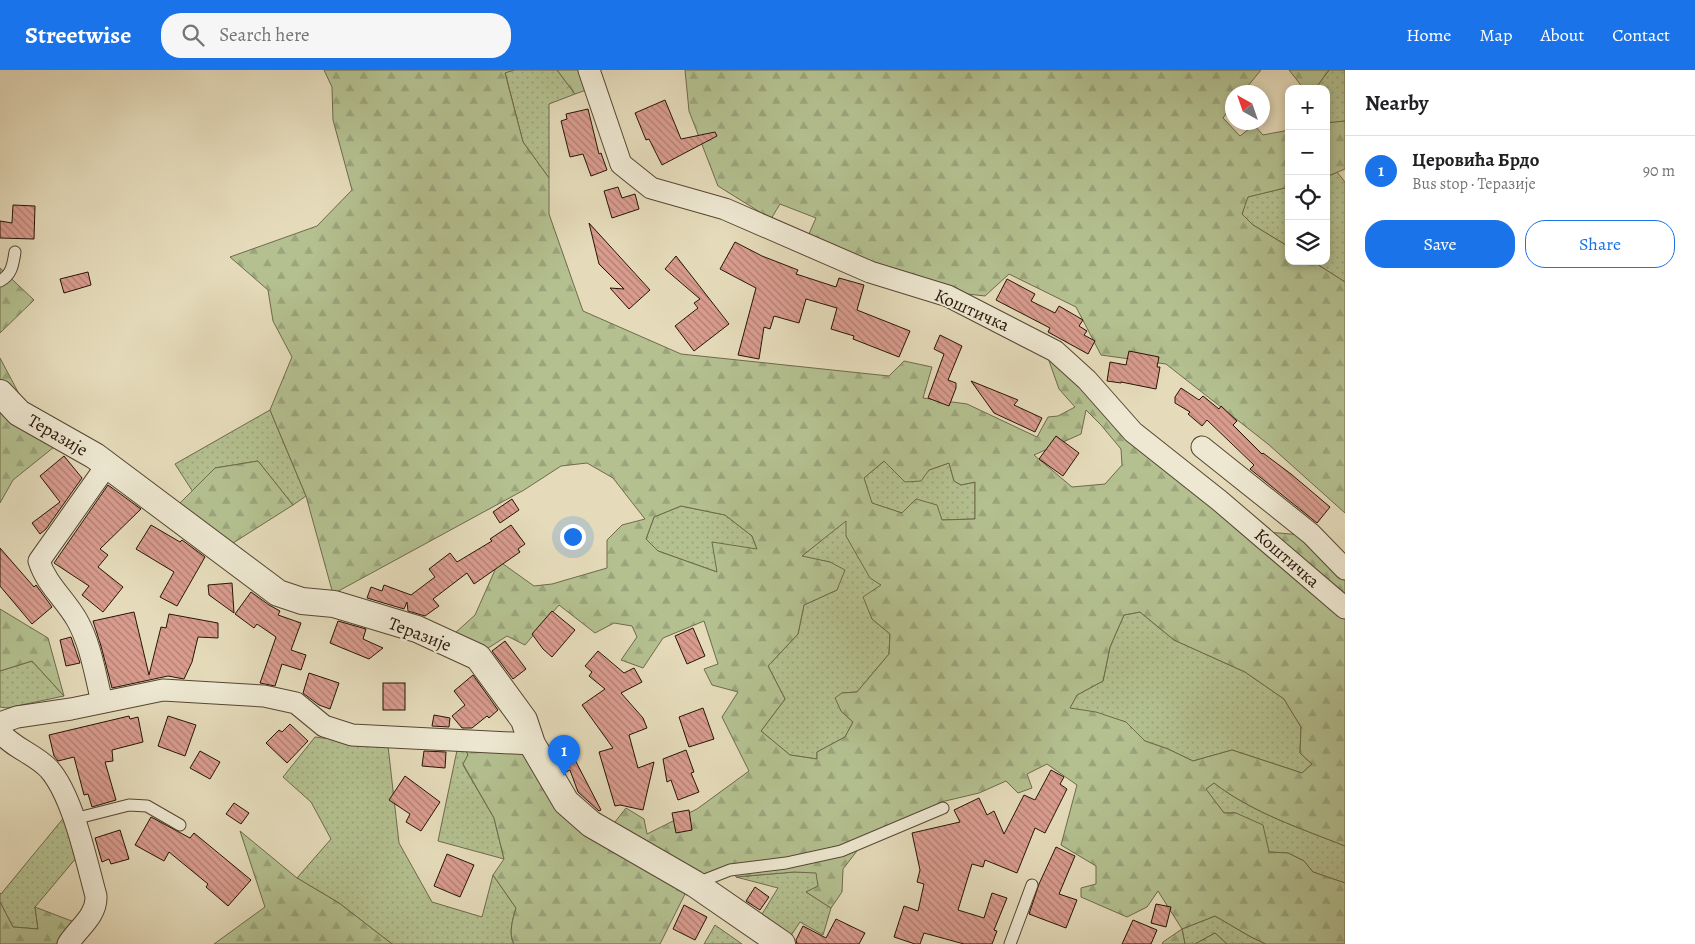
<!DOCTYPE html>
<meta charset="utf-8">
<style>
body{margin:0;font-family:Alegreya,serif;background:#f6f6f6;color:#202124}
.controls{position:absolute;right:15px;top:15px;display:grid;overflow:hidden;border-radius:10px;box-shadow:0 2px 8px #0003}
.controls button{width:45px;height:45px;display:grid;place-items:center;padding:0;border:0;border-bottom:1px solid #e0e0e0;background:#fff;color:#202124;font:25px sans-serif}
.compass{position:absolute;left:1225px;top:15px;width:45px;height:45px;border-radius:50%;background:#fff;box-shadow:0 2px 8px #0003;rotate:320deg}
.you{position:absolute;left:572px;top:466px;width:18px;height:18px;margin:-12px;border:4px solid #fff;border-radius:50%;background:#1a73e8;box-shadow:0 0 0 8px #1a73e833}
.badge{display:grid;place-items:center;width:32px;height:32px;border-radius:50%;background:#1a73e8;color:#fff;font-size:16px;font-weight:700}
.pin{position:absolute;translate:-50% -41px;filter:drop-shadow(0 1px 2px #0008)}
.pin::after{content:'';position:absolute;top:26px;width:18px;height:15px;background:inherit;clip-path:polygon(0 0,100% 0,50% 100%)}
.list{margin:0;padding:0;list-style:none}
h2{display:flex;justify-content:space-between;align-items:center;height:65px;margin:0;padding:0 20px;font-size:21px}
h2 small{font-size:16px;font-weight:400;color:#757577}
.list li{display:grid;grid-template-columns:32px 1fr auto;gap:15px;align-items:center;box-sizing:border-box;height:70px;padding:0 20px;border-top:1px solid #e0e0e0}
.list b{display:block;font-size:19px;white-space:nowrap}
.list p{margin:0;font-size:16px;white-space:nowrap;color:#757577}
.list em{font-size:16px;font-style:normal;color:#757577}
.actions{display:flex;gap:10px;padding:15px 20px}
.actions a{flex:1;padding:11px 0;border:1px solid #1a73e8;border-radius:20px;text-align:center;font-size:18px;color:#1a73e8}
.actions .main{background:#1a73e8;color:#fff}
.icon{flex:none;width:28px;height:28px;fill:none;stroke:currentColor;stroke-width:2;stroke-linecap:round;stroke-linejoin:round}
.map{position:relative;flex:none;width:1345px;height:874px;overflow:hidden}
header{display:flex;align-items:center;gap:30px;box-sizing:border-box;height:70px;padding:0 25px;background:#1a73e8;color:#fff}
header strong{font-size:24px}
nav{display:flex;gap:28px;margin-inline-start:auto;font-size:18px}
.search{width:350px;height:45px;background:#f6f6f6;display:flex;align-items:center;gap:12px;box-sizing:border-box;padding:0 18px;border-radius:20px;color:#757577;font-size:19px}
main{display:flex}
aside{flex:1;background:#fff}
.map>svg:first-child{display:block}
</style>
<header>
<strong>Streetwise</strong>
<div class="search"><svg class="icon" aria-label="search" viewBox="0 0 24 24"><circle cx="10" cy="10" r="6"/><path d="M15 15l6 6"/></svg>Search here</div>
<nav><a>Home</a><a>Map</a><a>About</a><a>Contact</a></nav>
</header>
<main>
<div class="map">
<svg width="1345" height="874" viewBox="0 0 1345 874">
<defs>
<pattern id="grass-dots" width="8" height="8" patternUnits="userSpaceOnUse" patternTransform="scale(1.25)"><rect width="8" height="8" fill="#b4c090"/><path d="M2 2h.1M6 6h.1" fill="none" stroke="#9ba47b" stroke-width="1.8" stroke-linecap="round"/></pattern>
<pattern id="forest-firs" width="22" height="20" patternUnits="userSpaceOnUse" patternTransform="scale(1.25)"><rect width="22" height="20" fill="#b4c090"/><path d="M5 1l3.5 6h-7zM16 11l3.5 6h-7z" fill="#9ba47b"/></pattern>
<pattern id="building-back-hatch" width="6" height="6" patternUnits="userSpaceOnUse" patternTransform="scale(1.25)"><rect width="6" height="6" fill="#d99c8e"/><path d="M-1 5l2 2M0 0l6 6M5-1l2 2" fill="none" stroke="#b07e72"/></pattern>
</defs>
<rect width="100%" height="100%" fill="#e5dbba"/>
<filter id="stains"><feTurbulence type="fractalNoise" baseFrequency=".004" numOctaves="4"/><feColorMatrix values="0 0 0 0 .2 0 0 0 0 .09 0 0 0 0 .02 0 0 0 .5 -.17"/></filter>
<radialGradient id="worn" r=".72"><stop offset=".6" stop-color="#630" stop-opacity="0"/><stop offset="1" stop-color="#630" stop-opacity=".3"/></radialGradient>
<g fill="url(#grass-dots)" stroke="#6e6a4b">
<path d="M514,0H557L575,24L549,34V108L523,72L505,2Z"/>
<path d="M1329,0H1345V51L1331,53L1326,47V19H1315Z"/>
<path d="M1337,102L1345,112V212L1312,191H1326V107Z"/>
<path d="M1289,117V177L1253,155L1242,144L1247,127Z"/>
<path d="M270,340L306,426L293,435L258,391L215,398L193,422L175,394Z"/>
<path d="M884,391L929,400L949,393L954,411L961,415L975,412V449L942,450L902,443L871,433L864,408Z"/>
<path d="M681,436L725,445L752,466L757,479L717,502L658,481L646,469L654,447Z"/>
<path d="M846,450L881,515L872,549L890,564L889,584L857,622L842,623L841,641L853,652L845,667L817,682V689L790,685L761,661L785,629L768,596L798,564L804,535L837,520L830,492L801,487Z"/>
<path d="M1140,542L1174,570L1245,602L1284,629L1301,657L1300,683L1312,694L1302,703L1232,680L1193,691L1168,679L1145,671L1126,652L1069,638L1077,625L1103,611L1110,577L1124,545Z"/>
<path d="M32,591L64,626L7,638L0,637V601Z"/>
<path d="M460,666L468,685L463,695L494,748L504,789L438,771Z"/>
<path d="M315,667L388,676L399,773L432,832L482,847L493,805L516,838C513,848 508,864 514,874H392L339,833L297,808L331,769L311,732L283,707Z"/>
<path d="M1214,713C1253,743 1300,758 1345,776V813L1313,802L1304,791L1288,783L1269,782L1236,743H1224L1205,719Z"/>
<path d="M66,745L82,781L35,837L38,859L13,857L0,832V823L1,824Z"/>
<path d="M794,802H816L819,816L806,822L831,838L823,865L800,852L788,870L759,849L778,818L736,807Z"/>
<path d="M1215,846L1251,867L1266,874H1227L1215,863L1195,874H1185L1182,859Z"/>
<path d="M715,855L742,874H704Z"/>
</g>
<g fill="url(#forest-firs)" stroke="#6e6a4b" fill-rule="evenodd">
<path d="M324,0H514L505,3L523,72L549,108V144L583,241L681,284L889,306L904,291L932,297L923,328L967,334L1037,367L1048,347L1058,346L1075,337L1059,319L1048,288L1267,462L1302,465L1345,509V776C1300,758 1253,743 1214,713L1206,719L1224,743H1236L1263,755L1269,782L1288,783L1304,791L1313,802L1345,813V874H1266L1251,867L1215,846L1182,859L1185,874H1162L1163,872L1182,859L1158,821L1147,837L1127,847L1081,827V818L1096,814V796L1061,775L1077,715L1047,694L1027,704L1032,718L1018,723L1006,711L979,723L941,732L860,777L843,799L842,822L831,838L806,822L818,816L816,803L794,802L736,807L731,794L696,807L688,818L660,874H514C508,864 513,848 516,838L493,805L504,789L494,748L463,694L468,685L460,666L520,668L543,702L611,757L626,738L644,749L647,764L697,739L749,701L722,647L738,622L712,615L704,599L718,594L704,551L663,568L643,598L621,590L637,567L632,556L614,553L595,563L559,535L525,575L507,566L485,580L454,564L475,545L499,491L534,516L552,514L607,498V470L622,455L645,449L613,408L587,393L561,396L524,420L333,524L306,426L270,340L292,287L273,251L268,220L230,187L317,156L352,120L333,50L332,17ZM1086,340L1101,355L1121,379L1122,395L1105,414L1072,417L1034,385L1081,364ZM884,391L905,412L921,411L929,400L949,393L954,411L961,415L975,412V449L942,450L937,435L916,429L902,443L872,433L864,408ZM681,436L725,445L752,466L757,479L712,472L717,502L658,481L646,469L654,447ZM846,451V466L870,508L881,515L863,527L872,549L890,564L889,584L857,622L842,623L835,628L841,641L853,652L845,667L817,682V689L790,685L761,661L785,629L768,596L798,564L804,535L837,520L845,500L830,492L802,486ZM1140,542L1174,570L1245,602L1284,629L1301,657L1300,683L1312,694L1302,703L1232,680L1193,691L1168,679L1145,671L1126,652L1096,642L1070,638L1077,625L1103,611L1110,577L1124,545Z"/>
<path d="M557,0H598L603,14L575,24Z"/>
<path d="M685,0H1261L1243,22H1232V35L1223,48L1240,66L1254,55L1263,65L1289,60V117L1248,127L1242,144L1253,155L1289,177V191H1312L1345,212V443L1268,374L1166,294L1101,285L1076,237L1009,204L985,226L950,222L808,166L816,148L780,134L771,149L718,116L689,41Z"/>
<path d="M1289,0H1329L1315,19H1304Z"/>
<path d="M1345,51V99L1326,107V53Z"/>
<path d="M0,198L34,230L0,263Z"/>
<path d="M0,288L26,337L54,377L13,410L0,433Z"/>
<path d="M258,391L293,435L233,473L178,435L215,398Z"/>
<path d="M0,539L48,568L64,626L32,591L0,601Z"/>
<path d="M240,761L297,808L339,833L392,874H214L265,837Z"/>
<path d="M0,832L13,857L38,859L35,837L90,858L81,874H0Z"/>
<path d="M1215,863L1227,874H1195Z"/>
</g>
<g fill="url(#building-back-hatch)" stroke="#271406">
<path d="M665,30L681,69L715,62L717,66L662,95L649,69L646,70L635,43Z"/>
<path d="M588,39L599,84L601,83L607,100L591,106L583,84L570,87L561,51L567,49L566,44Z"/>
<path d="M618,117L622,128L635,124L639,139L612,148L604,121Z"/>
<path d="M13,135L35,136L34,169L0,168V151L12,153Z"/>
<path d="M589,153L650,220L629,239L610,218L624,219L599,194Z"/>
<path d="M735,172L762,186L798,200L796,204L836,217L839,208L864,215L857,240L910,261L899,287L853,269L854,266L831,259L837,238L806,229L799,253L774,246L770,259L764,257L759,289L738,285L756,218L720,199Z"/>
<path d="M676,186L729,254L694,281L675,256L698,238L694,233L700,229L665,199Z"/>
<path d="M88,202L91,215L64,223L60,209Z"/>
<path d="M1007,209L1035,224L1031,231L1055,243L1059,236L1083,250L1079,256L1087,261L1084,265L1095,271L1088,284L1048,262L1050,258L996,230Z"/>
<path d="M940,265L962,276L948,310L956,313V318L949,336L928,328L944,284L934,279Z"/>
<path d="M1129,281L1159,287L1157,297H1160L1156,319L1121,312V313L1107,311L1110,292L1126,295Z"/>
<path d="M971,311L1018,330L1014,335L1042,348L1035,362L994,343Z"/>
<path d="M1181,318L1199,330L1203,326L1219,339L1221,336L1237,351L1233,355L1262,384L1263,383L1291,404L1330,437L1317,453L1250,399L1254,395L1207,350L1202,356L1188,344L1190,342L1175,333V327Z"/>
<path d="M1056,366L1079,383L1063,406L1039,389Z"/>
<path d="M64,386L82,408L46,459L40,464L32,453L60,432L40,406Z"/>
<path d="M108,415L141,439L100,479L108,485L98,497L123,517L103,542L82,525L89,516L54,493Z"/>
<path d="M512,429L519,440L500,453L493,442Z"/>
<path d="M151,455L180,472L182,470L205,487L177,536L160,527L174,502L136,479Z"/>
<path d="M511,455L525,474L518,479L520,482L474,514L467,503L433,529L439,536L425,546L408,541L407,532L404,539L367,528L371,517L382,521L384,515L411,525L435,507L429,499L450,483L457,492L492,471L490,469Z"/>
<path d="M0,478L34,517L36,515L52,537L32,554L0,516Z"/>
<path d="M232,513L234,543L209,525L208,515Z"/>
<path d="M251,522L269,535L280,541L278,545L301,553L291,580L306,585L301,600L282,594L275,616L260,613L276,567L257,554L254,558L235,544Z"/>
<path d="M552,541L575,560L552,587L543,579L532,564Z"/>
<path d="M134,542L149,605L161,557L166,558L169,544L218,553V568L198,567L192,592L184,609L168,606L112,618L101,576L93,551Z"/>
<path d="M338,551L366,559L363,569L383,578L369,589L330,573Z"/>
<path d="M693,558L705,586L687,594L675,566Z"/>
<path d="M71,567L80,593L66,596L60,570Z"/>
<path d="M505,571L526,599L513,609L492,581Z"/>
<path d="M598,581L624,603L634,598L642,612L621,623L643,648L647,658L629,665L638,698L654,692L643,740L620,735L615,736L599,682L613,678L582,635L605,619L589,606L592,602L585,596Z"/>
<path d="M309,603L339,613L330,639L319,635L303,623Z"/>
<path d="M473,605L498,640L489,648L487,646L472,658H462L452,646L465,635L454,621Z"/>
<rect x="383" y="613" width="22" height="27"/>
<path d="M703,638L714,669L689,677L679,647Z"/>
<path d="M434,645L450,648L449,657L432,656Z"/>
<path d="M129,646L130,649L138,647L143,672L112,680L113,691L105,692L116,730L92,737L88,724L84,725L74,687L58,691L54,686L49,665Z"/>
<path d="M168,646L196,655L185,686L158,676Z"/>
<path d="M290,654L308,671L287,693L266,673L279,660L282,662Z"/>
<path d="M567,674L573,686L601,740L599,741L578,722L570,700L566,702L553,680Z"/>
<path d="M686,680L694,702L691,703L699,722L678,730L671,710L667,712L663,689Z"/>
<path d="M200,681L220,692L210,709L190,698Z"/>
<path d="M424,681L446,682L445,698L422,696Z"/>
<path d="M1051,700L1064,707L1060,714L1067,719L1045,763L1035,758L1017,803L985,790L983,797L972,794L958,840L984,848L992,823L1007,828L994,860L997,861L992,874H964L924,863L920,874H915L894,867L904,836L918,841L924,814L917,812L920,800L912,763L960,752L954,740L979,728L987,745L994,741L1004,764L1024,725L1035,730Z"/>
<path d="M405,706L440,732L421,761L406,752L410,744L389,730Z"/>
<path d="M234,733L249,743L241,754L226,744Z"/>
<path d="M689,740L692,760L676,763L672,743Z"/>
<path d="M151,747L190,768L194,763L251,810L228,836L206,817L208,814L169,782L164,791L135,775Z"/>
<path d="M120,760L129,789L111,794L109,789L102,792L95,768Z"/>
<path d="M1056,777L1075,786L1059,824L1077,830L1066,858L1029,844L1039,814Z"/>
<path d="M447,784L474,795L460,827L434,816Z"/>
<path d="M755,817L769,827L760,840L746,831Z"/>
<path d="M1156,834L1171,837L1166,857L1151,853Z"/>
<path d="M684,835L707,847L695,870L673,859Z"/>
<path d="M836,849L865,863L859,874H797L796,870L803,856L826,868Z"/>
<path d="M1133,850L1157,860L1151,874H1122Z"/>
</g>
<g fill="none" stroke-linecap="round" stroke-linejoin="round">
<g stroke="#564633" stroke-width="13">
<g id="service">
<path d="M0,211C12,205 13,194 15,182"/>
<path d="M74,749L129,735L147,736L180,755"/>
<path d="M697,813L730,800L786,793L841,781L943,738"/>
<path d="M1010,874L1032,815"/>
</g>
</g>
<g stroke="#564633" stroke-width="23">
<g id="minor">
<path d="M589,0L621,94L651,118L725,139L870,202L948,226L1055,281L1087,310L1133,362L1220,431L1345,538"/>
<path d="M1202,377L1311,464L1345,499"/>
<path d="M102,632C95,604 91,575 77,550C65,529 46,514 39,491L107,395"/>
<path d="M0,653L17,647L71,639L163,620L264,626L296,633L324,656L352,665L532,674"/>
<path d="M0,662C13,678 35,684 49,699C73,726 86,790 96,826C97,846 78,858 68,874"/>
</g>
</g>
<g stroke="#564633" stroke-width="28">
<path id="tertiary" d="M0,323L19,343L95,386L278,523L302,531L334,534L417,559L478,587L524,650L532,674L566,732L591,754L695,814L782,874"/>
</g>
<use href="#service" stroke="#eee8d2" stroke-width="11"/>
<use href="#minor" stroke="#eee8d2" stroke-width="21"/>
<use href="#tertiary" stroke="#eee8d2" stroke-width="26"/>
</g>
<g text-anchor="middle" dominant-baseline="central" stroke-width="4" stroke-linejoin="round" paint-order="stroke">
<g font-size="18" fill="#271406" stroke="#eee8d2">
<text transform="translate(972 240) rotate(24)">Коштичка</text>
<text transform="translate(58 365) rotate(30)">Теразије</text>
<text transform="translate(1287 488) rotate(41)">Коштичка</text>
<text transform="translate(420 564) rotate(21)">Теразије</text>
</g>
</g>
<rect width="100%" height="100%" filter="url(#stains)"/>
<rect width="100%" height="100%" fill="url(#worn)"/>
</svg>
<div class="controls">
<button>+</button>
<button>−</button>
<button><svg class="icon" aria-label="locate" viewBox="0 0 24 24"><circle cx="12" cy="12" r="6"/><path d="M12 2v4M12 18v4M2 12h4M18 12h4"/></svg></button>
<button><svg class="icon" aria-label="layers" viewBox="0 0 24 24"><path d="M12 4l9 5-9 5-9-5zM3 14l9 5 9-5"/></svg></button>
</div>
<svg class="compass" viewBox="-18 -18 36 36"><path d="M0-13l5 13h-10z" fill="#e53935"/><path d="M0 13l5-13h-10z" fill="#757577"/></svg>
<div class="you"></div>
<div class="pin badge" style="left:564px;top:706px">1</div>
</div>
<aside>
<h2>Nearby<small></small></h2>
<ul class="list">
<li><span class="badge">1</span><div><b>Церовића Брдо</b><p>Bus stop · Теразије</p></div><em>90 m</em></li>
</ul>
<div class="actions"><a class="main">Save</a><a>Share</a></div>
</aside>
</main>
